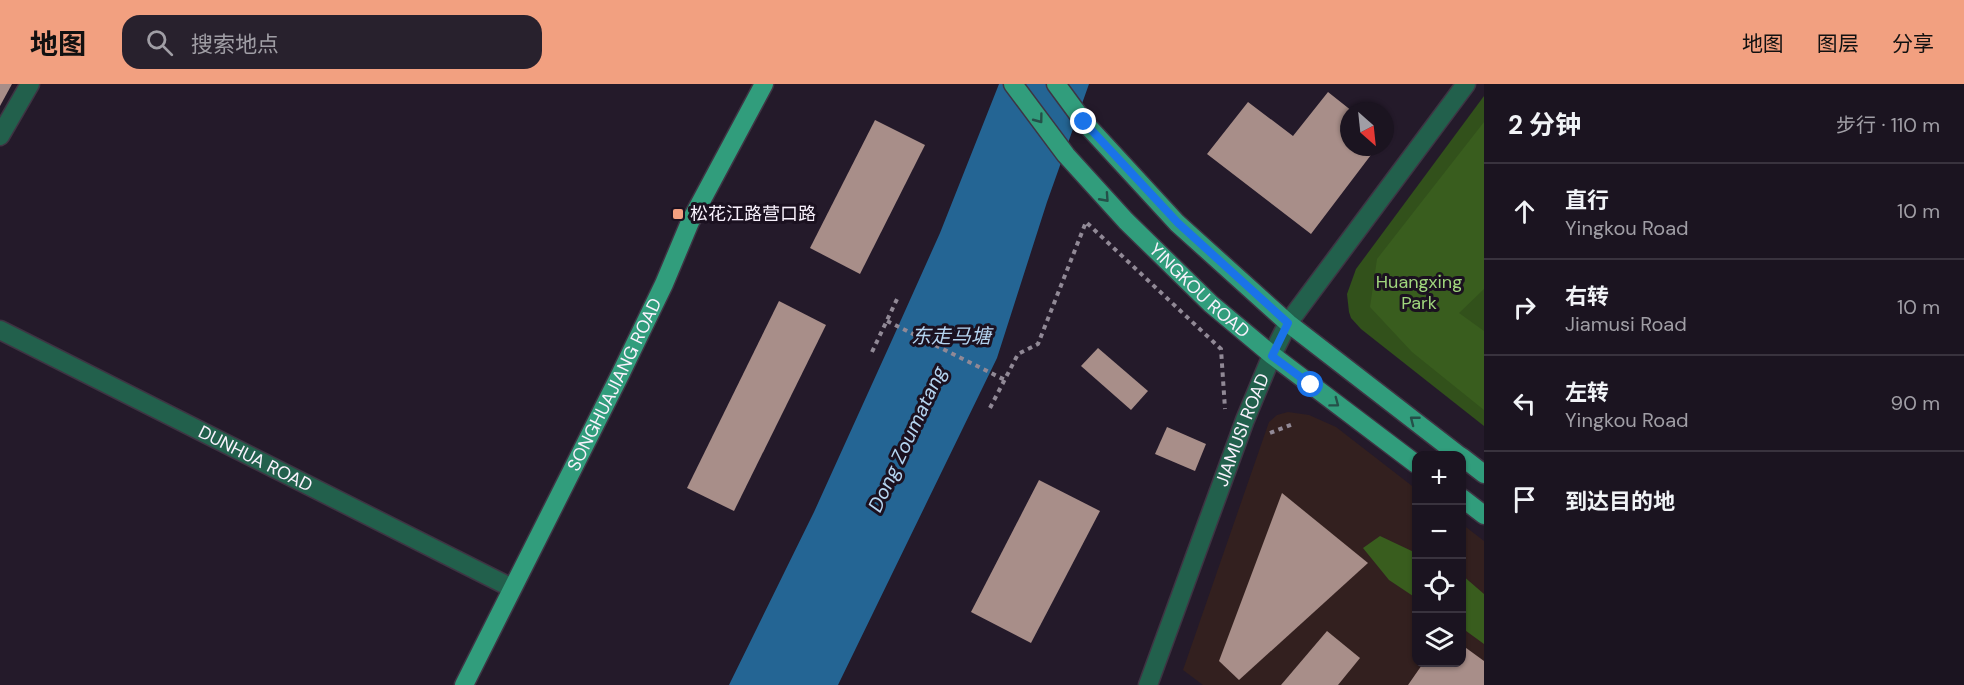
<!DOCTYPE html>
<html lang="zh">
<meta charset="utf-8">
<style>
body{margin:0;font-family:"DM Sans","Noto Sans SC",sans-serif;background:#28212d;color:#f1f3f6}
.controls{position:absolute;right:18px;bottom:18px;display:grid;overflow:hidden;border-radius:12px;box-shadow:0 2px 4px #0004}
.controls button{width:54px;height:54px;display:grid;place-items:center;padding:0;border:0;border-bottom:2px solid #39333e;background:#1b1420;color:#f1f3f6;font:30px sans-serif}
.compass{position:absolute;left:1340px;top:18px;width:54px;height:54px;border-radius:50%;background:#1b1420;box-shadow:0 2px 4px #0004;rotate:153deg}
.stop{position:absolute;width:18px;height:18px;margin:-14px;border:4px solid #1a73e8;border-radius:50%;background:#fff}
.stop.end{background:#1a73e8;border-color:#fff;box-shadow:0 2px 6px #0008}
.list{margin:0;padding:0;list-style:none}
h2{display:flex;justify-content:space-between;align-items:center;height:78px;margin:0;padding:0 24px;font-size:26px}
h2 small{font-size:20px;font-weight:400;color:#a09ea5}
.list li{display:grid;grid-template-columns:39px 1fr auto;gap:18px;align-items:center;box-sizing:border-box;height:96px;padding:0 24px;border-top:2px solid #39333e}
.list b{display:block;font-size:22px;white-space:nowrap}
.list p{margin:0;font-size:20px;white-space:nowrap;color:#a09ea5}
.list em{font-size:20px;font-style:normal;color:#a09ea5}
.icon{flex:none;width:33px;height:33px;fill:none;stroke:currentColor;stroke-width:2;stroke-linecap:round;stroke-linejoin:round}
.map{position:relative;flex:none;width:1484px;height:601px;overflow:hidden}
header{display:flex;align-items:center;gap:36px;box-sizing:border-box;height:84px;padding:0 30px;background:#f2a080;color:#111}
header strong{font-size:28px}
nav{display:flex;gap:33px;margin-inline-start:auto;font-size:21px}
.search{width:420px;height:54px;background:#28212d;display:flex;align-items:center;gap:15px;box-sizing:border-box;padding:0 21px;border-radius:18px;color:#a09ea5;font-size:22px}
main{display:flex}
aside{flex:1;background:#1b1420}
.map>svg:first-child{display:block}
</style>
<header>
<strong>地图</strong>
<div class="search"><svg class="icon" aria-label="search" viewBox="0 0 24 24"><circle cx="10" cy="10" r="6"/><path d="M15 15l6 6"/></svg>搜索地点</div>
<nav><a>地图</a><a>图层</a><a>分享</a></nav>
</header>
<main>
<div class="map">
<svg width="1484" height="601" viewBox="0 0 1484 601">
<rect width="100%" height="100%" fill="#241a2a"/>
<path fill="#33201f" d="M1288,328L1309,331L1336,343L1416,405V578H1462V440L1484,457V601H1203L1183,586L1269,338L1277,331Z"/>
<path fill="#32511b" d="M1484,12V342L1361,245L1351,234L1349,228L1347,210L1356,185Z"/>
<g fill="#395d1e">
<path d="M1484,38V205L1459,229L1484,247V326L1412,268L1370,223L1377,175Z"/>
<path d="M1380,452L1416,469V514L1389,496L1363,464Z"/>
<path d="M1462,491L1484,510V560L1462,544Z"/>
</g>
<path fill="#246594" d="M999,0H1089L1047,118L997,274L838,601H729L814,428L892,256L940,149Z"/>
<g fill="#a88e89">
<path d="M0,0H12L0,22Z"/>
<path d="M1328,8L1352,27H1349V63H1377L1311,150L1207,70L1248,18L1293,52Z"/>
<path d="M875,36L925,61L860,190L810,164Z"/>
<path d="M779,217L826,241L734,427L687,404Z"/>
<path d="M1098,264L1148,307L1131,326L1081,282Z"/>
<path d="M1167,343L1206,360L1195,387L1155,370Z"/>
<path d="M1039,396L1100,427L1031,559L971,528Z"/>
<path d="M1282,409L1368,479L1239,596L1219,577Z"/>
<path d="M1327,547L1360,574L1338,601H1281Z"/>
<path d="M1462,561L1484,577V601H1408L1424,578H1462Z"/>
</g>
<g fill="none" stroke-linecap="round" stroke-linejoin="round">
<g stroke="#3e3443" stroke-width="21">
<g id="minor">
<path d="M0,52L30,0"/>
<path id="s1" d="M0,246L512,504"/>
<path id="s2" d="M1148,601L1245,336L1272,271L1288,239L1466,0"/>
</g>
</g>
<g stroke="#3e3443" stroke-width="21">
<g id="major">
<path id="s3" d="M1013,0L1066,71L1126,137L1211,220L1272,271L1416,380"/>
<path d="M1056,0L1084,38L1177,139L1288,239L1460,372"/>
<path d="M1462,373L1484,390"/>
<path d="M1462,414L1484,431"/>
<path id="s4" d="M464,601L620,291L664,200L690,138L764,0"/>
</g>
</g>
<g stroke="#918996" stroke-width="4" stroke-dasharray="4.5 4.5" stroke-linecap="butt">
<path d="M887,237L1005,296"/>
<path d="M872,268L898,213"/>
<path d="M990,324L1018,270L1038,260L1086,138L1221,265L1225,325"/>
<path d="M1270,349L1293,340"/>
</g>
<use href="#minor" stroke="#22604c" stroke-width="18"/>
<use href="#major" stroke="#319d7c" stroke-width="18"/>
</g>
<defs><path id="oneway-chevron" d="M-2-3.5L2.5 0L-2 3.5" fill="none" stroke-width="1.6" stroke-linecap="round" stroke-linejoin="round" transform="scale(1.5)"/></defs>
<g stroke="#255049">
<use href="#oneway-chevron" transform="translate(1039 35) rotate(53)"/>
<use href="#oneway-chevron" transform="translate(1105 114) rotate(48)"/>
<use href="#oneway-chevron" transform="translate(1335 319) rotate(37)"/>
<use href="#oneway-chevron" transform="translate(1414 336) rotate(-142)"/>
</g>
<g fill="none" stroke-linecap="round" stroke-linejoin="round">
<path stroke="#1a73e8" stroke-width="8" d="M1084,38L1178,139L1288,239L1272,272L1311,301"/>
</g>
<rect fill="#f2a080" stroke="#1b1120" stroke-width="2" x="672" y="124" width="12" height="12" rx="3"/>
<g text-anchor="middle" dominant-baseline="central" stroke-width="6" stroke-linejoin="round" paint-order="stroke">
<g font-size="18" fill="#f9f2fd" stroke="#1b1120" text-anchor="start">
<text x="690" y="130">松花江路营口路</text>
</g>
<g font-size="18" fill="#a0d67d" stroke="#1b1120">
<text x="1419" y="198">Huangxing<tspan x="1419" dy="21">Park</tspan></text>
</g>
<g font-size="18" fill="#f9f2fd" stroke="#1b1120">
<text stroke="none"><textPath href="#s3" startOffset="279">YINGKOU ROAD</textPath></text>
<text stroke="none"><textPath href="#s4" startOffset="336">SONGHUAJIANG ROAD</textPath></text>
<text stroke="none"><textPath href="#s2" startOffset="272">JIAMUSI ROAD</textPath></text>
<text stroke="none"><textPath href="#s1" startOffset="286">DUNHUA ROAD</textPath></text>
</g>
<g font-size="20" font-style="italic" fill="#b5d5f1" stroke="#1b1120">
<text x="951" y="252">东走马塘</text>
<text transform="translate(907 355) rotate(-65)">Dong Zoumatang</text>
</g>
</g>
</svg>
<div class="controls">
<button>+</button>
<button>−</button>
<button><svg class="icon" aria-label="locate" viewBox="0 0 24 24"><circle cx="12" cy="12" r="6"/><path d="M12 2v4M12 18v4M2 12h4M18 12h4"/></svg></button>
<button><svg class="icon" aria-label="layers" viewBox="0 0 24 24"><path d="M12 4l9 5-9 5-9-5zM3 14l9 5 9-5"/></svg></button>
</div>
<svg class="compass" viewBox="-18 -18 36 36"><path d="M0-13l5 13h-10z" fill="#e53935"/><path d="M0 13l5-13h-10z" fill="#a09ea5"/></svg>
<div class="stop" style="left:1311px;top:301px"></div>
<div class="stop end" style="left:1084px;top:38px"></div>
</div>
<aside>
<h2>2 分钟<small>步行 · 110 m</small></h2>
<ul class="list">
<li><svg class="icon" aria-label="ahead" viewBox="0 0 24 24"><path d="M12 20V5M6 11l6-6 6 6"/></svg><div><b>直行</b><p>Yingkou Road</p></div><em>10 m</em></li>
<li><svg class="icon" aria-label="right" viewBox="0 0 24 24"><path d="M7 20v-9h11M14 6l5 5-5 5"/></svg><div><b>右转</b><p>Jiamusi Road</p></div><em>10 m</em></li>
<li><svg class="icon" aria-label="left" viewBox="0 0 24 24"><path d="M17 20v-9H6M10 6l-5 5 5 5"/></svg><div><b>左转</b><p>Yingkou Road</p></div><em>90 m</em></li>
<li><svg class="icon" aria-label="arrive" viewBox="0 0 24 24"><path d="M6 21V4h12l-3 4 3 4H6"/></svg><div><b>到达目的地</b></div></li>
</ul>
</aside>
</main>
